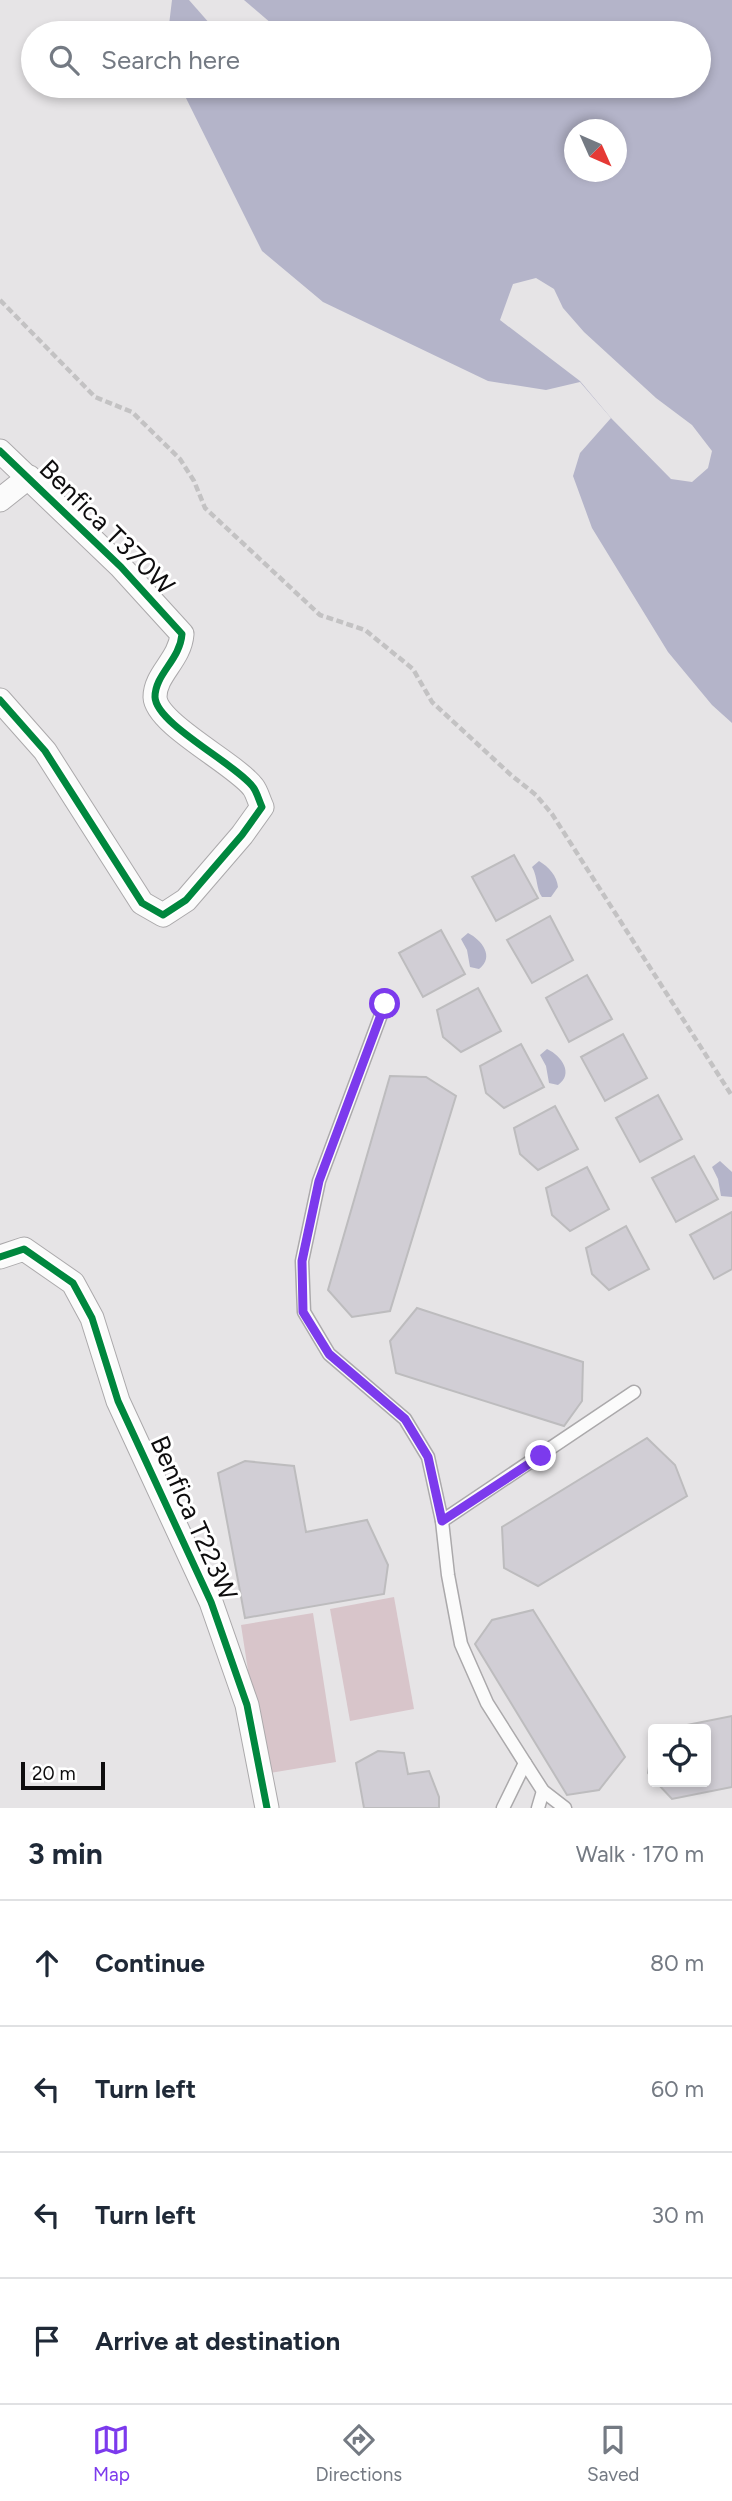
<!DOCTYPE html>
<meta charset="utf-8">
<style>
body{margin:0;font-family:Figtree,sans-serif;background:#f6f6f7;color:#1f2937}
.controls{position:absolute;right:21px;bottom:21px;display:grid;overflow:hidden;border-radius:7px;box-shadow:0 4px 10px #0003}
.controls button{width:63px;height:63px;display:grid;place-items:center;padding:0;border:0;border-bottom:2px solid #e0e1e3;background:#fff;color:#1f2937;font:35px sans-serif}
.compass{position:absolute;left:564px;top:119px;width:63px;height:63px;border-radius:50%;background:#fff;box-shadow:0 4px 10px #0003;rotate:135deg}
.scale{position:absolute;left:21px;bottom:18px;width:84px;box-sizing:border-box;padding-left:7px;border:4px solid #0e0d0e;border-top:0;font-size:19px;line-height:24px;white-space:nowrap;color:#0e0d0e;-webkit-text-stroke:5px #fff;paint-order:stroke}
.stop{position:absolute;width:21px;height:21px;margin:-16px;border:5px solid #7c3aed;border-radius:50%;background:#fff}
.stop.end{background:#7c3aed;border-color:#fff;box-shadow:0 2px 7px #0008}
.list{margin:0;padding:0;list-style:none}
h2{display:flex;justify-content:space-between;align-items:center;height:91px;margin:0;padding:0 28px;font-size:30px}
h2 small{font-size:23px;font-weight:400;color:#747a83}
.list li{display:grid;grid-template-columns:46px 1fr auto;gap:21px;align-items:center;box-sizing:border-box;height:126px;padding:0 28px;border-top:2px solid #e0e1e3}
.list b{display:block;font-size:26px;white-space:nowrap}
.list em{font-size:23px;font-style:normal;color:#747a83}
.icon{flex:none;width:38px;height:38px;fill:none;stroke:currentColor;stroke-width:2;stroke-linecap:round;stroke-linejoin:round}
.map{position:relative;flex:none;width:732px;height:1808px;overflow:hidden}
.search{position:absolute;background:#fff;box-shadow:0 4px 10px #0003;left:21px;right:21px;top:21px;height:77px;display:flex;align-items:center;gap:18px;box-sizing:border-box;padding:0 24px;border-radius:38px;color:#747a83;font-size:26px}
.sheet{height:595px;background:#fff}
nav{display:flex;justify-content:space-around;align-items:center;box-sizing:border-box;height:98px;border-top:2px solid #e0e1e3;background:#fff;font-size:19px;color:#747a83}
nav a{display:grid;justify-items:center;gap:4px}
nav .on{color:#7c3aed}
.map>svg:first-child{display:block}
</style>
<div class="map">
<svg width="732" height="1808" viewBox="0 0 732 1808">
<rect width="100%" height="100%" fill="#e6e4e6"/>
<g fill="#d8c5ca">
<path d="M394,1597L414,1709L350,1721L330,1609Z"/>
<path d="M313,1613L336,1762L264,1774L241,1625Z"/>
</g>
<g fill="#b4b4c9" fill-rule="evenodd">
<path d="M172,0H732V723L712,705L668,652L592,528L573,476L580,453L611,418L580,382L546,390L488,381L323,302L262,251L180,86H699V33H168ZM574,130H616V172H574Z"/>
<path d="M539,861C549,867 557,876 558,887L551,897H542C536,890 538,877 532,867Z"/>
<path d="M468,933C482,940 495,957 479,969L470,967L467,950L461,939Z"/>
<path d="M547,1049C562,1056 574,1074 558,1085L549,1083L546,1066L540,1055Z"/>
<path d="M720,1161L732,1172V1197L721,1196L718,1179L712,1167Z"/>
</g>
<g fill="#e6e4e6">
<path d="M189,0H244L272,24L278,33H218Z"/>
<path d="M536,278L554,289L563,308L584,332L656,398L692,425L712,451L708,468L692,482L671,479L611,418L580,381L500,320L513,284Z"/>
</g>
<g fill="#d1ced5" stroke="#bdbcbe" stroke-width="2">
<path d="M514,855L538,898L496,921L472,877Z"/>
<path d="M550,916L573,960L532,983L507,940Z"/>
<path d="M441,930L465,974L423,997L399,953Z"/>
<path d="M587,975L612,1019L569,1042L546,998Z"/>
<path d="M478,988L501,1031L461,1052L443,1037L437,1010Z"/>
<path d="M623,1034L647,1078L605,1101L581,1057Z"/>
<path d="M521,1044L544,1087L504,1108L486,1093L480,1066Z"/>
<path d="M390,1076L426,1077L456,1096L390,1311L352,1317L328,1290Z"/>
<path d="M658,1095L682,1139L640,1162L616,1118Z"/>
<path d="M555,1106L578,1149L538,1170L520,1154L514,1128Z"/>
<path d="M694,1156L718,1199L676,1222L652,1178Z"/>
<path d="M587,1167L609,1209L570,1231L552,1215L546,1188Z"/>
<path d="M732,1212V1269L714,1279L690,1235Z"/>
<path d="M626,1226L649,1269L609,1290L592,1274L586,1248Z"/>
<path d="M417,1308L583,1362L582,1401L564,1426L396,1373L390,1341Z"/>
<path d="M647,1438L675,1465L687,1496L538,1586L504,1568L502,1527Z"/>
<path d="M245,1461L294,1466L306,1532L367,1520L388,1565L384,1594L245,1618L218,1473Z"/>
<path d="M533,1610L625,1757L599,1790L567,1795L475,1644L492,1620Z"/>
<path d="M732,1716V1787L672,1799L656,1782H706V1729H667Z"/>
<path d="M653,1743V1779L648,1773Z"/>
<path d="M378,1751L404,1753L408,1774L429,1771L439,1797V1808H364L356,1763Z"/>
</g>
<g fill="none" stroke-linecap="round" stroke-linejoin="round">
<g stroke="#aba9ab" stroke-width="15">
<g id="lane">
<path d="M385,1004L319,1181L302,1261L304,1312L329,1354L405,1419L428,1457L442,1521L448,1575L461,1644L487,1703L525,1763L543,1791L565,1808"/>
<path d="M442,1521L634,1392"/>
<path d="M503,1808L525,1763"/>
<path d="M538,1808L543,1791"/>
</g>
</g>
<g stroke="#aba9ab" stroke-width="25">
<g id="street">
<path d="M0,451L121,567L182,634C180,660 155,674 155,697C156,724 236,764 253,787C257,792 259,801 262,807L242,835L186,900L163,915L142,903L45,751L0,700"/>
<path d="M0,500L29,477"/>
<path d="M0,1257L24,1249L73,1283L92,1318L118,1401L211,1602L247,1705L267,1808"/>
</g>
</g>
<path stroke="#c3c2c3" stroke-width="4.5" stroke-dasharray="7 3.5" stroke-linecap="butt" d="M0,300L95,397L132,412L180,459L194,481L205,508L320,615L365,630L413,669L432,702L511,775L536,795L552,814L732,1096"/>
<use href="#lane" stroke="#fbfbfb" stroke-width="12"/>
<use href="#street" stroke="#fbfbfb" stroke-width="23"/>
<g stroke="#fff" stroke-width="11">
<g id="cycleway">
<path d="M0,451L121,567L182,634C180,660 155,674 155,697C156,724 236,764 253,787C257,792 259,801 262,807L242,835L186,900L163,915L142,903L45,751L0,700"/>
<path d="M0,1257L24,1249L73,1283L92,1318L118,1401L211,1602L247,1705L267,1808"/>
</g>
</g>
<use href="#cycleway" stroke="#00873e" stroke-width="7"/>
</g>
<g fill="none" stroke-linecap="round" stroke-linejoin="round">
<path stroke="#7c3aed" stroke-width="9" d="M385,1004L319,1181L302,1261L303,1312L329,1354L405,1419L428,1457L442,1521L541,1456"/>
</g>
<g text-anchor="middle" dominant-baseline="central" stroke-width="6" stroke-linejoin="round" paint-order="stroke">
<g font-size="26" fill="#0e0d0e" stroke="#fff">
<text transform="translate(107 527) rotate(45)">Benfica T370W</text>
<text transform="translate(194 1518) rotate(66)">Benfica T223W</text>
</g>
</g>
</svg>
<div class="controls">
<button><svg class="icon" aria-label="locate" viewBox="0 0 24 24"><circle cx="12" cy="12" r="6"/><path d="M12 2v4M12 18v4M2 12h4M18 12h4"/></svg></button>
</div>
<svg class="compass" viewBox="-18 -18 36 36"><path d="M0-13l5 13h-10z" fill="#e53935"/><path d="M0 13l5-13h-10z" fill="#747a83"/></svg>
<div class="scale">20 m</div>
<div class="stop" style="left:385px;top:1004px"></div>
<div class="stop end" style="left:541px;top:1456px"></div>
<div class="search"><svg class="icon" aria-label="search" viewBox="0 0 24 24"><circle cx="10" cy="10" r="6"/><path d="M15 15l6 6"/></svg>Search here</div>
</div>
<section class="sheet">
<h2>3 min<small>Walk · 170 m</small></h2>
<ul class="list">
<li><svg class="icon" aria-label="ahead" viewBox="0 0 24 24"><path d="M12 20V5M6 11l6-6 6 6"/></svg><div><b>Continue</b></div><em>80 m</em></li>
<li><svg class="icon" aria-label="left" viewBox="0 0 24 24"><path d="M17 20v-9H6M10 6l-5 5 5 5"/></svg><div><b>Turn left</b></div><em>60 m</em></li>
<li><svg class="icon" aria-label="left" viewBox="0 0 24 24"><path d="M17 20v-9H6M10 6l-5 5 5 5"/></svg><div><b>Turn left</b></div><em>30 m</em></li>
<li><svg class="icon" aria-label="arrive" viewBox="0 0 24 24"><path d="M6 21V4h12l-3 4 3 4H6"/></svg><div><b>Arrive at destination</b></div></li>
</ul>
</section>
<nav>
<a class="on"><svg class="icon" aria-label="map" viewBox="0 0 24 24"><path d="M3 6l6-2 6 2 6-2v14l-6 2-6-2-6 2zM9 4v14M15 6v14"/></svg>Map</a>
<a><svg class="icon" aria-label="directions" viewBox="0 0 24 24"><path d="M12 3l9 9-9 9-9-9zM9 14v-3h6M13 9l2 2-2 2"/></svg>Directions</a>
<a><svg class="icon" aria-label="saved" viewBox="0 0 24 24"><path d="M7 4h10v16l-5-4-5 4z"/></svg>Saved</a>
</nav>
